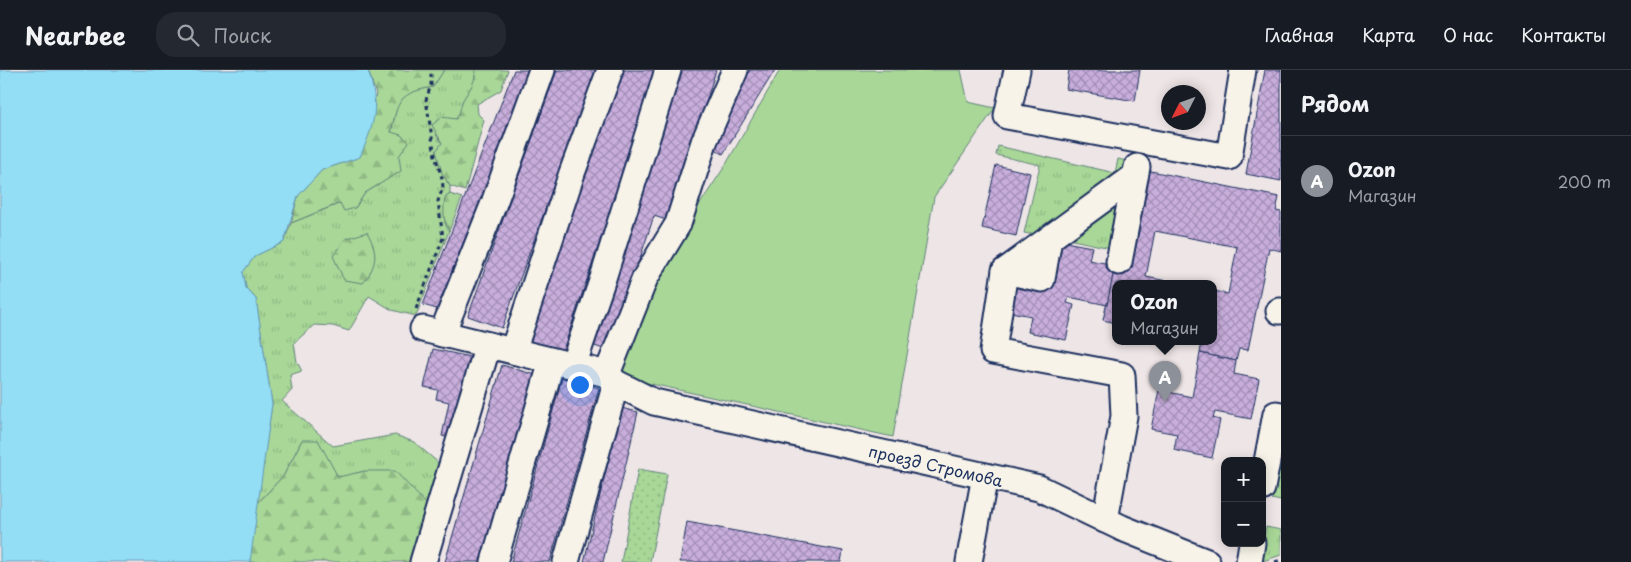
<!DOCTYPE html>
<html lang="ru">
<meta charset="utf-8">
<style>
body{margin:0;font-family:"Playpen Sans",sans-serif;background:#242831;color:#f1f3f6}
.controls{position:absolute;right:15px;bottom:15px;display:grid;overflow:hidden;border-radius:10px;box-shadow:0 2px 12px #0003}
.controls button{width:45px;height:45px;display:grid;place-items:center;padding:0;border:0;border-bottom:1px solid #363941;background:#171b24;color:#f1f3f6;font:25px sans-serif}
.compass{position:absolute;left:1161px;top:15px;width:45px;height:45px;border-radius:50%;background:#171b24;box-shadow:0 2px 12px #0003;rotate:228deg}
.you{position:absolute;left:579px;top:314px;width:18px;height:18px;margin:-12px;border:4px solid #fff;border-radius:50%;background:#1a73e8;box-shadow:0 0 0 8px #1a73e833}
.badge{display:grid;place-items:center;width:32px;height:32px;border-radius:50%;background:#8c9099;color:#fff;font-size:16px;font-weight:700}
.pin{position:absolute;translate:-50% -41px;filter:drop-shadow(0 1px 2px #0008)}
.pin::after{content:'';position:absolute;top:26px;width:18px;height:15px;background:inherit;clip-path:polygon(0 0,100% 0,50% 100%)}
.popup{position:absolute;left:1112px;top:210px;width:105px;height:65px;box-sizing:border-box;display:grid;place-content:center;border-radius:10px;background:#171b24;filter:drop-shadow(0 1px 4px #0005);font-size:16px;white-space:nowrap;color:#9ea1a6}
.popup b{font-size:19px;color:#f1f3f6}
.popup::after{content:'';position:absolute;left:50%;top:100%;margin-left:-10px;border:10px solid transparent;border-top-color:#171b24}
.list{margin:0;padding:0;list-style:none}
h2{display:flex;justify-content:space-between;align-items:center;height:65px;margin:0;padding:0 20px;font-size:21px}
h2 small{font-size:16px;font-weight:400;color:#9ea1a6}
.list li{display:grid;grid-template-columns:32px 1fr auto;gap:15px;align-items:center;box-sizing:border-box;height:90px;padding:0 20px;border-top:1px solid #363941}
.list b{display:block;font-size:19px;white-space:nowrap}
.list p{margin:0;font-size:16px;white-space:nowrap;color:#9ea1a6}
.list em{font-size:16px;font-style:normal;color:#9ea1a6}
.icon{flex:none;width:28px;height:28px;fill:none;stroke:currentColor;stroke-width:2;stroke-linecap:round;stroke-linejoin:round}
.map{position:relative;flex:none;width:1281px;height:492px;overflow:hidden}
header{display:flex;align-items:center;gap:30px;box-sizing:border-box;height:70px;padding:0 25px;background:#171b24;border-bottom:1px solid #363941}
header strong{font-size:24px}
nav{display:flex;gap:28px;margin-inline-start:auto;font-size:18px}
.search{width:350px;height:45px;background:#242831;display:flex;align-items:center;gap:12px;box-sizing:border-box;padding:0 18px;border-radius:20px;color:#9ea1a6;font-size:19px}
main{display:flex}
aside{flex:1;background:#171b24}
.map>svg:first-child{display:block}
</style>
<header>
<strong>Nearbee</strong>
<div class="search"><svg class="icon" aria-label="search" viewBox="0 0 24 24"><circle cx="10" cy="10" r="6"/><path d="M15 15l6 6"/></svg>Поиск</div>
<nav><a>Главная</a><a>Карта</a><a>О нас</a><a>Контакты</a></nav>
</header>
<main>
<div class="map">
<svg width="1281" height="492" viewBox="0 0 1281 492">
<defs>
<pattern id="grass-tufts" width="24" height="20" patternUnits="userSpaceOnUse" patternTransform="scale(1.25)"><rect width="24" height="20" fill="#a8d797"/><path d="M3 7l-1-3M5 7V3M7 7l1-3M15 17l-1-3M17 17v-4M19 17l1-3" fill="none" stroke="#90b985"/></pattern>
<pattern id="forest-firs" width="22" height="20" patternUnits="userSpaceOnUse" patternTransform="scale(1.25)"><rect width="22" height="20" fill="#a8d797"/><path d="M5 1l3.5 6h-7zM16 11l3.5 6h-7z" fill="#90b985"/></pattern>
<pattern id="park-dots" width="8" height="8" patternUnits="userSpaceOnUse" patternTransform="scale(1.25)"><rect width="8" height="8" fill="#a8d797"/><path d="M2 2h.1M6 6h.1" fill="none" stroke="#90b985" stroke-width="1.8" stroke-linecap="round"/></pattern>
<pattern id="building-cross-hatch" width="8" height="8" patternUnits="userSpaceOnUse" patternTransform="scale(1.25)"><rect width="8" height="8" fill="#c9aedc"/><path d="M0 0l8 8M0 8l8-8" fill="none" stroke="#a28eb6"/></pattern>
</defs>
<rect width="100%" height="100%" fill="#eee5e6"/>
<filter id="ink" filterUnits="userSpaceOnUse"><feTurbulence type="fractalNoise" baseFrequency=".02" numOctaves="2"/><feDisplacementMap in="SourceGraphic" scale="10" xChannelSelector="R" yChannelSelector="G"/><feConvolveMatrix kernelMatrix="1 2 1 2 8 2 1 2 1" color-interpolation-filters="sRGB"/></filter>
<g filter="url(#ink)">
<g fill="url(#grass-tufts)" stroke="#62837a">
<path d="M444,0H478L476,10L462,32V41L456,49L436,65L442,73L447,112L450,116V124L445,128V153L449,161L416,246L392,240L369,226L349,261L333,256L314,255L294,273L297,292L302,301L290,305L292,320L282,331L333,376L395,365L414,372L441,395L430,438L365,401L338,408L302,370L284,405L257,434L272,334L256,229L246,218L243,202L255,186L284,172L291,153L341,133L355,138L365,123L380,114L397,36L408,22L433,17Z"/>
<path d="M998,76L1115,103L1118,89L1131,92L1128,106L1042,166L1024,163L1040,95L996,85Z"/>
<path d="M1127,114L1115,179L1054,166Z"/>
<path d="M1281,374V431L1271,429Z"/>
<path d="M1266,457L1281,460V485L1260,492Z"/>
</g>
<g fill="url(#forest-firs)" stroke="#62837a">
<path d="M368,0H444L433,17C399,23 398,30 391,62L401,65L409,72L399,86L401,101L365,123L355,138L344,141L340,133L291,153L298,126L322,100L360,87L376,24Z"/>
<path d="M475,0H508L501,20L477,34L478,44L484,50L465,121L450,116L442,103L436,81L442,73L432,55L442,47L456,49C461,42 460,37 463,30C469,19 476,14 475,0Z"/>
<path d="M450,124L462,128L449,161C443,150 443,140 445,128Z"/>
<path d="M367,162C378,182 378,194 363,213L344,210L333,186L345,169Z"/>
<path d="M302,370H318L338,407L365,401H395L430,438L415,492H249L257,434L284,405Z"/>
</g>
<path fill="url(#park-dots)" stroke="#62837a" d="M638,399L667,404L650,492H621Z"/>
<path fill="#a8d797" stroke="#62837a" d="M780,0H961L968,32L995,38L934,127L893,367L638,311L618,298L649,211L725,96Z"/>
<path fill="#93def4" stroke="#6398b8" d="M0,0H368C380,38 375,52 360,87L322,100L298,126L284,172L255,186L243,202L246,218L256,229L272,334L250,492H0Z"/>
<g fill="url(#building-cross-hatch)" stroke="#1b2f5e">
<path d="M514,0H532L437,239L423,235Z"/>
<path d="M557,0H596L502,258L468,246Z"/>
<path d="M620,0H658L562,283L528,271Z"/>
<path d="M679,0H716L669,151L654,146L609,281L589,274Z"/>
<path d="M748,0H775L723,84L708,74L727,35Z"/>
<path d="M1069,0H1140L1135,31L1066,19Z"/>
<path d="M1265,0H1281V111L1246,104Z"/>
<path d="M996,95L1030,103L1016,166L982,158Z"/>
<path d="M1146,100L1279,127L1276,141L1281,142V181L1269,178L1248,280L1239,279L1236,291L1200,283L1202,271H1214V221L1228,224L1237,177L1155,161L1146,207L1178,213H1116V253L1103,250L1115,195Z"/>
<path d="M1054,170L1092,177L1089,190L1115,195L1107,235L1069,227L1067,233L1074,235L1066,270L1028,262L1031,246L1006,241L1014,206Z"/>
<path d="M433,279L484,290L462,371L442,366L449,332L436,329L438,320L424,317Z"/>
<path d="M1200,283L1236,291L1234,304L1259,309L1251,349L1215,342L1213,348L1220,350L1212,388L1174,380L1177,364L1151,359L1159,320L1192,327Z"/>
<path d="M502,295L539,306L485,492H445Z"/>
<path d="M562,308L599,318L550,492H511Z"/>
<path d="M621,338L638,342L603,492H584Z"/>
<path d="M687,452L843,481L841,492H680Z"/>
</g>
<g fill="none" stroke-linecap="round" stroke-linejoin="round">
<g stroke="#1b2f5e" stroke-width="29">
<g id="minor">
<path d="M1017,0L1007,46L1229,87L1243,0"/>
<path d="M1049,169L1042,209L1005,201L1135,106"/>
<path d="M1119,192L1137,97"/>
<path d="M1005,201L993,281L1122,305L1124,346L1105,450"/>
<path d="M1279,241H1281"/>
<path d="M423,259L607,304L616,313L654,332L1039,418L1122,458L1207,492"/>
<path d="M442,264L494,133L542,0"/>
<path d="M513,281L572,103L610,0"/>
<path d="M573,296L603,208L668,0"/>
<path d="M607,304L645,208L678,154L704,72L735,0"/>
<path d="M1262,418L1276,344L1281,345"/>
<path d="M423,492L488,275"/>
<path d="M494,492L552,291"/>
<path d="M566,492L616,313"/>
<path d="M969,492L985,406"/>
<path d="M1249,492L1252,473"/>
</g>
</g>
<g stroke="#1b2f5e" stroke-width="3" stroke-dasharray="4 4" stroke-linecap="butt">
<path d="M416,239L443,168L438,131L443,117L442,108L435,86L426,30L431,15V0"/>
<path d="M1275,492L1281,490"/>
</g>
<use href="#minor" stroke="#f7f3e8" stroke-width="25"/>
</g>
</g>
<g text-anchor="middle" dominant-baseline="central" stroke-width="4.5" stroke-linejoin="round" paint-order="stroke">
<g font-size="16" fill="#1b2f5e" stroke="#f7f3e8">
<text transform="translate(936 395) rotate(13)">проезд Стромова</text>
</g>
</g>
</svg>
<div class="controls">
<button>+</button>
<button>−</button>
</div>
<svg class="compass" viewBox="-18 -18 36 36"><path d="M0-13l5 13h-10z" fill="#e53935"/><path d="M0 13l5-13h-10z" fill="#9ea1a6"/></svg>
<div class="you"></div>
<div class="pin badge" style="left:1165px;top:332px">A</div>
<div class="popup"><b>Ozon</b>Магазин</div>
</div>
<aside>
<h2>Рядом<small></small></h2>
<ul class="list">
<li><span class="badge">A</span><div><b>Ozon</b><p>Магазин</p></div><em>200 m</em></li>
</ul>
</aside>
</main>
